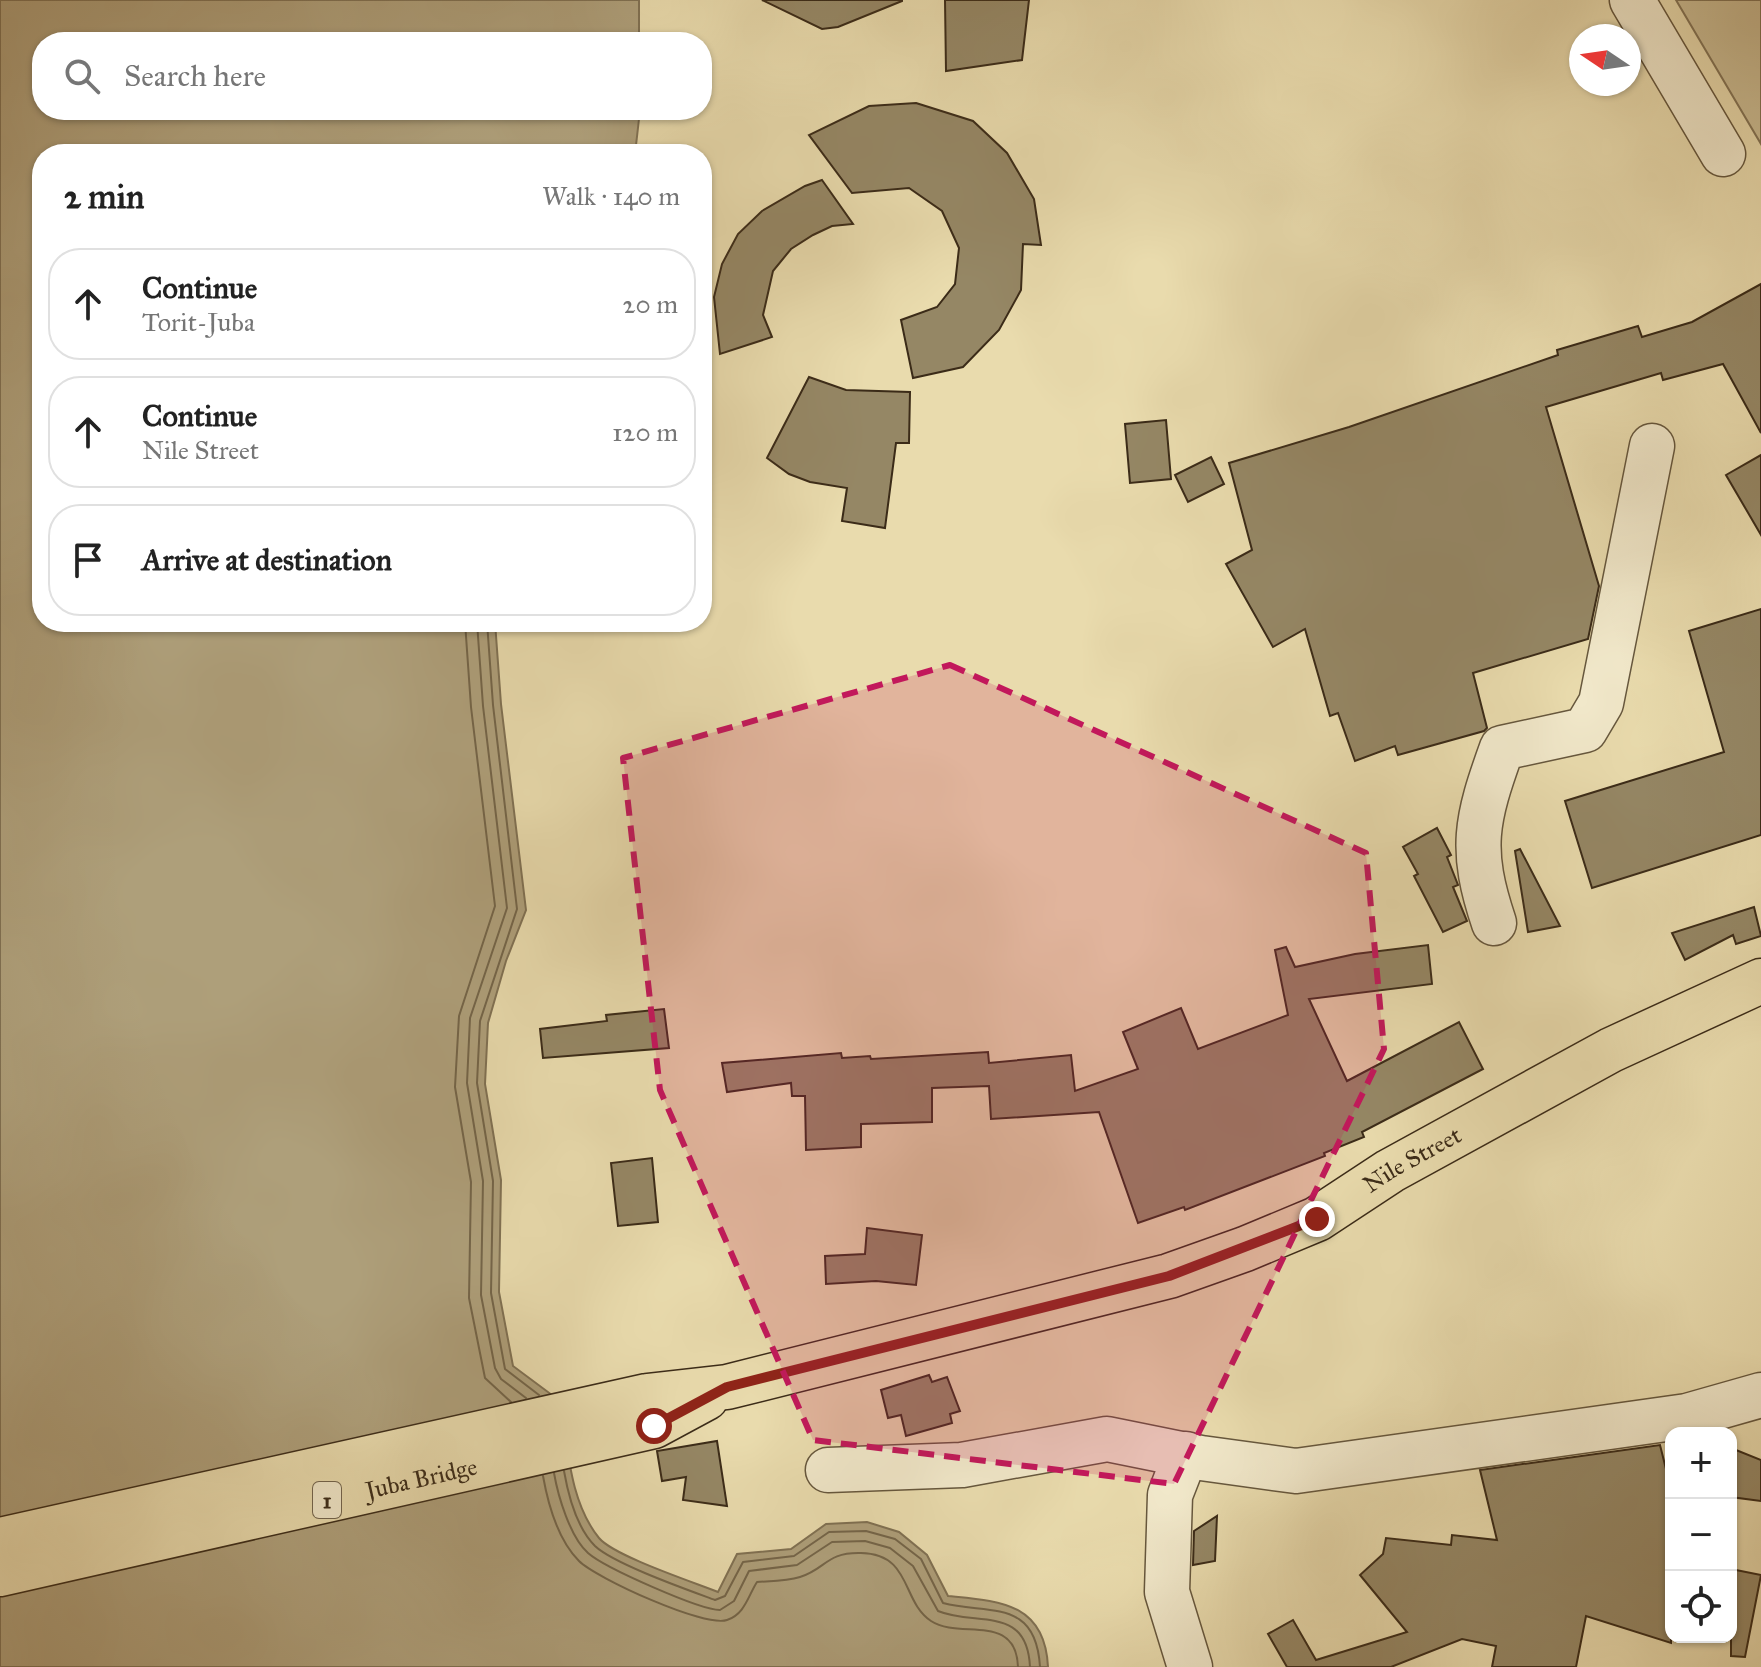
<!DOCTYPE html>
<meta charset="utf-8">
<style>
body{margin:0;font-family:"IM FELL Great Primer",serif;background:#f6f6f6;color:#222}
.controls{position:absolute;right:24px;bottom:24px;display:grid;overflow:hidden;border-radius:16px;box-shadow:0 2px 6px #0004}
.controls button{width:72px;height:72px;display:grid;place-items:center;padding:0;border:0;border-bottom:2px solid #e0e0e0;background:#fff;color:#222;font:40px sans-serif}
.compass{position:absolute;left:1569px;top:24px;width:72px;height:72px;border-radius:50%;background:#fff;box-shadow:0 2px 6px #0004;rotate:283deg}
.stop{position:absolute;width:24px;height:24px;margin:-18px;border:6px solid #8f2418;border-radius:50%;background:#fff}
.stop.end{background:#8f2418;border-color:#fff;box-shadow:0 2px 8px #0008}
.list{margin:0;padding:0;list-style:none}
h2{display:flex;justify-content:space-between;align-items:center;height:104px;margin:0;padding:0 32px;font-size:34px}
h2 small{font-size:26px;font-weight:400;color:#767676}
.list li{display:grid;grid-template-columns:52px 1fr auto;gap:24px;align-items:center;box-sizing:border-box;height:112px;margin:0 16px 16px;padding:0 16px;border:2px solid #e0e0e0;border-radius:32px}
.list b{display:block;font-size:30px;white-space:nowrap}
.list p{margin:0;font-size:26px;white-space:nowrap;color:#767676}
.list em{font-size:26px;font-style:normal;color:#767676}
.icon{flex:none;width:44px;height:44px;fill:none;stroke:currentColor;stroke-width:2;stroke-linecap:round;stroke-linejoin:round}
.map{position:relative;flex:none;width:1761px;height:1667px;overflow:hidden}
.search{position:absolute;background:#fff;box-shadow:0 2px 6px #0004;left:32px;top:32px;width:680px;height:88px;display:flex;align-items:center;gap:20px;box-sizing:border-box;padding:0 28px;border-radius:32px;color:#767676;font-size:30px}
.panel{position:absolute;background:#fff;box-shadow:0 2px 6px #0004;left:32px;top:144px;width:680px;height:488px;border-radius:32px}
.map>svg:first-child{display:block}
</style>
<div class="map">
<svg width="1761" height="1667" viewBox="0 0 1761 1667">
<rect width="100%" height="100%" fill="#e9dbad"/>
<filter id="stains"><feTurbulence type="fractalNoise" baseFrequency=".0025" numOctaves="4"/><feColorMatrix values="0 0 0 0 .2 0 0 0 0 .09 0 0 0 0 .02 0 0 0 .5 -.17"/></filter>
<radialGradient id="worn" r=".72"><stop offset=".6" stop-color="#630" stop-opacity="0"/><stop offset="1" stop-color="#630" stop-opacity=".3"/></radialGradient>
<path fill="#cbbd94" stroke="#837456" stroke-width="2" d="M1676,0H1761V144Z"/>
<path fill="#ae9f7a" stroke="#807153" stroke-width="2" d="M0,0H639V42H42V110H640L635,154H42V622H495L501,704L526,910L506,961L488,1023L485,1084L501,1180L499,1292L513,1366L560,1401C568,1446 569,1501 599,1538C614,1556 693,1582 718,1592L737,1554L791,1549L826,1524L867,1522L899,1532L927,1555L948,1596C998,1601 1045,1602 1048,1667H0Z"/>
<g fill="none" stroke-linecap="round" stroke-linejoin="round">
<g stroke="#746549" stroke-width="2">
<path d="M465,622L471,707L495,906L459,1016L455,1087L471,1182L469,1298L485,1378L511,1402"/>
<path d="M477,622L483,706L507,908L470,1018L467,1083L483,1181L481,1295L495,1368L501,1379L526,1398"/>
<path d="M487,622L493,705L517,909L480,1021L477,1083L493,1181L491,1293L505,1369L539,1395"/>
<path d="M564,1471C568,1494 577,1528 595,1546C614,1564 688,1590 715,1600L725,1596L743,1562L794,1556L829,1532L866,1531L895,1539L921,1559L943,1603C989,1615 1036,1598 1040,1667"/>
<path d="M554,1473C558,1496 570,1537 588,1553C605,1568 700,1610 720,1610L734,1601L749,1571L797,1565L832,1542L865,1541L890,1548L913,1566L938,1611C976,1627 1027,1604 1030,1667"/>
<path d="M543,1476C548,1504 558,1540 579,1561C596,1578 705,1628 727,1620C745,1614 748,1596 757,1582C771,1581 787,1581 800,1577C826,1569 826,1552 861,1553C912,1554 901,1601 931,1621C960,1640 1016,1612 1018,1667"/>
</g>
</g>
<g fill="#958765" stroke="#3b2b18" stroke-width="2">
<path d="M762,0H902V1L838,27L822,29Z"/>
<path d="M945,0H1029L1022,60L946,71Z"/>
<path d="M916,103L973,121L1007,153L1034,199L1041,245L1023,244L1021,290L999,330L963,367L913,378L901,320L937,307L955,284L959,248L942,211L909,188L852,193L809,135L869,106Z"/>
<path d="M822,180L853,224L832,226L813,235L791,249L773,271L763,315L772,337L720,354L714,297L722,264L738,234L762,211L805,186Z"/>
<path d="M1761,284V433L1723,364L1663,380L1661,373L1546,407L1599,586L1588,639L1473,673L1487,728L1484,731L1398,755L1395,746L1355,761L1338,713L1330,716L1305,629L1273,647L1226,564L1252,550L1229,463L1349,427L1558,355L1557,350L1638,326L1642,337L1692,322Z"/>
<path d="M809,377L846,390L910,392L909,443H896L885,528L842,521L847,488L810,482L789,474L767,458Z"/>
<path d="M1166,420L1171,479L1130,483L1125,424Z"/>
<path d="M1761,455V535L1726,475Z"/>
<path d="M1211,457L1224,484L1188,502L1175,475Z"/>
<path d="M1761,609V835L1592,888L1565,801L1724,752L1689,631Z"/>
<path d="M1437,828L1451,855L1447,857L1458,885L1453,887L1467,921L1443,932L1414,876L1418,874L1403,847Z"/>
<path d="M1520,849L1560,926L1528,932L1515,851Z"/>
<path d="M1754,907L1761,936L1736,944L1733,935L1685,960L1672,933Z"/>
<path d="M1428,945L1432,984L1309,999L1347,1081L1459,1022L1483,1069L1362,1132L1364,1137L1324,1153L1325,1156L1185,1210L1184,1207L1138,1223L1099,1112L991,1119L989,1086L932,1088V1122L861,1124V1147L806,1150L805,1096H792L791,1083L727,1092L722,1063L841,1053L842,1058L870,1056L871,1059L988,1052L989,1063L1071,1055L1075,1091L1138,1069L1123,1032L1181,1008L1198,1049L1288,1015L1275,950L1286,947L1295,967L1355,954Z"/>
<path d="M664,1009L669,1048L543,1058L540,1029L607,1021L606,1015Z"/>
<path d="M652,1158L658,1222L618,1226L611,1163Z"/>
<path d="M867,1228L922,1235L916,1285L876,1281L826,1284L825,1256L865,1254Z"/>
<path d="M929,1375L932,1382L947,1377L960,1411L950,1414L952,1423L906,1436L901,1415L888,1418L881,1390Z"/>
<path d="M717,1441L727,1506L683,1500L686,1477L662,1481L657,1451Z"/>
<path d="M1660,1445L1671,1489V1643L1586,1616L1576,1667H1492L1496,1646L1462,1639L1391,1667H1287L1268,1634L1293,1620L1316,1660L1407,1632L1360,1575L1383,1554L1386,1538L1451,1545L1452,1535L1497,1540L1480,1470Z"/>
<path d="M1731,1448L1761,1460V1501L1731,1497Z"/>
<path d="M1217,1516L1215,1561L1193,1565L1194,1531Z"/>
<path d="M1731,1569L1761,1575L1745,1657L1731,1656Z"/>
</g>
<g fill="none" stroke-linecap="round" stroke-linejoin="round">
<g stroke="#66573d" stroke-width="47">
<g id="minor">
<path d="M1632,0L1723,154"/>
<path d="M1494,923C1469,849 1476,820 1502,748L1585,730L1601,703L1652,446"/>
<path d="M1186,1454L1170,1495L1167,1592L1190,1667"/>
<path d="M828,1470L962,1465L1107,1439L1201,1458L1296,1471L1687,1416L1761,1395"/>
</g>
</g>
<g stroke="#3b2b18" stroke-width="47">
<g id="major">
<path id="s1" d="M0,1540L647,1396L727,1387L1169,1276L1245,1249L1317,1219L1390,1171L1611,1050L1761,981"/>
<path id="s2" d="M0,1574L654,1426L706,1398"/>
</g>
</g>
<use href="#minor" stroke="#f1e8ca" stroke-width="44"/>
<use href="#major" stroke="#e9dbad" stroke-width="44"/>
</g>
<g fill="none" stroke-linecap="round" stroke-linejoin="round">
<path stroke="#8f2418" stroke-width="10" d="M654,1426L727,1387L1169,1276L1317,1219"/>
</g>
<path fill="#c2185b" fill-opacity="0.2" stroke="#c2185b" stroke-width="6" stroke-dasharray="16 10" stroke-linejoin="round" d="M950,665L1366,853L1384,1049L1174,1484L813,1440L660,1090L623,758Z"/>
<g text-anchor="middle" dominant-baseline="central" stroke-width="8" stroke-linejoin="round" paint-order="stroke">
<rect fill="#f1e8ca" stroke="#72644d" stroke-width="2" x="313" y="1482" width="28" height="36" rx="6"/>
<g font-size="22" font-weight="bold" fill="#3b2b18">
<text x="327" y="1500">1</text>
</g>
<g font-size="24" fill="#3b2b18" stroke="#f1e8ca">
<text stroke="none"><textPath href="#s1" startOffset="1470">Nile Street</textPath></text>
<text stroke="none"><textPath href="#s2" startOffset="432">Juba Bridge</textPath></text>
</g>
</g>
<rect width="100%" height="100%" filter="url(#stains)"/>
<rect width="100%" height="100%" fill="url(#worn)"/>
</svg>
<div class="controls">
<button>+</button>
<button>−</button>
<button><svg class="icon" aria-label="locate" viewBox="0 0 24 24"><circle cx="12" cy="12" r="6"/><path d="M12 2v4M12 18v4M2 12h4M18 12h4"/></svg></button>
</div>
<svg class="compass" viewBox="-18 -18 36 36"><path d="M0-13l5 13h-10z" fill="#e53935"/><path d="M0 13l5-13h-10z" fill="#767676"/></svg>
<div class="stop" style="left:654px;top:1426px"></div>
<div class="stop end" style="left:1317px;top:1219px"></div>
<div class="search"><svg class="icon" aria-label="search" viewBox="0 0 24 24"><circle cx="10" cy="10" r="6"/><path d="M15 15l6 6"/></svg>Search here</div>
<section class="panel">
<h2>2 min<small>Walk · 140 m</small></h2>
<ul class="list">
<li><svg class="icon" aria-label="ahead" viewBox="0 0 24 24"><path d="M12 20V5M6 11l6-6 6 6"/></svg><div><b>Continue</b><p>Torit-Juba</p></div><em>20 m</em></li>
<li><svg class="icon" aria-label="ahead" viewBox="0 0 24 24"><path d="M12 20V5M6 11l6-6 6 6"/></svg><div><b>Continue</b><p>Nile Street</p></div><em>120 m</em></li>
<li><svg class="icon" aria-label="arrive" viewBox="0 0 24 24"><path d="M6 21V4h12l-3 4 3 4H6"/></svg><div><b>Arrive at destination</b></div></li>
</ul>
</section>
</div>
